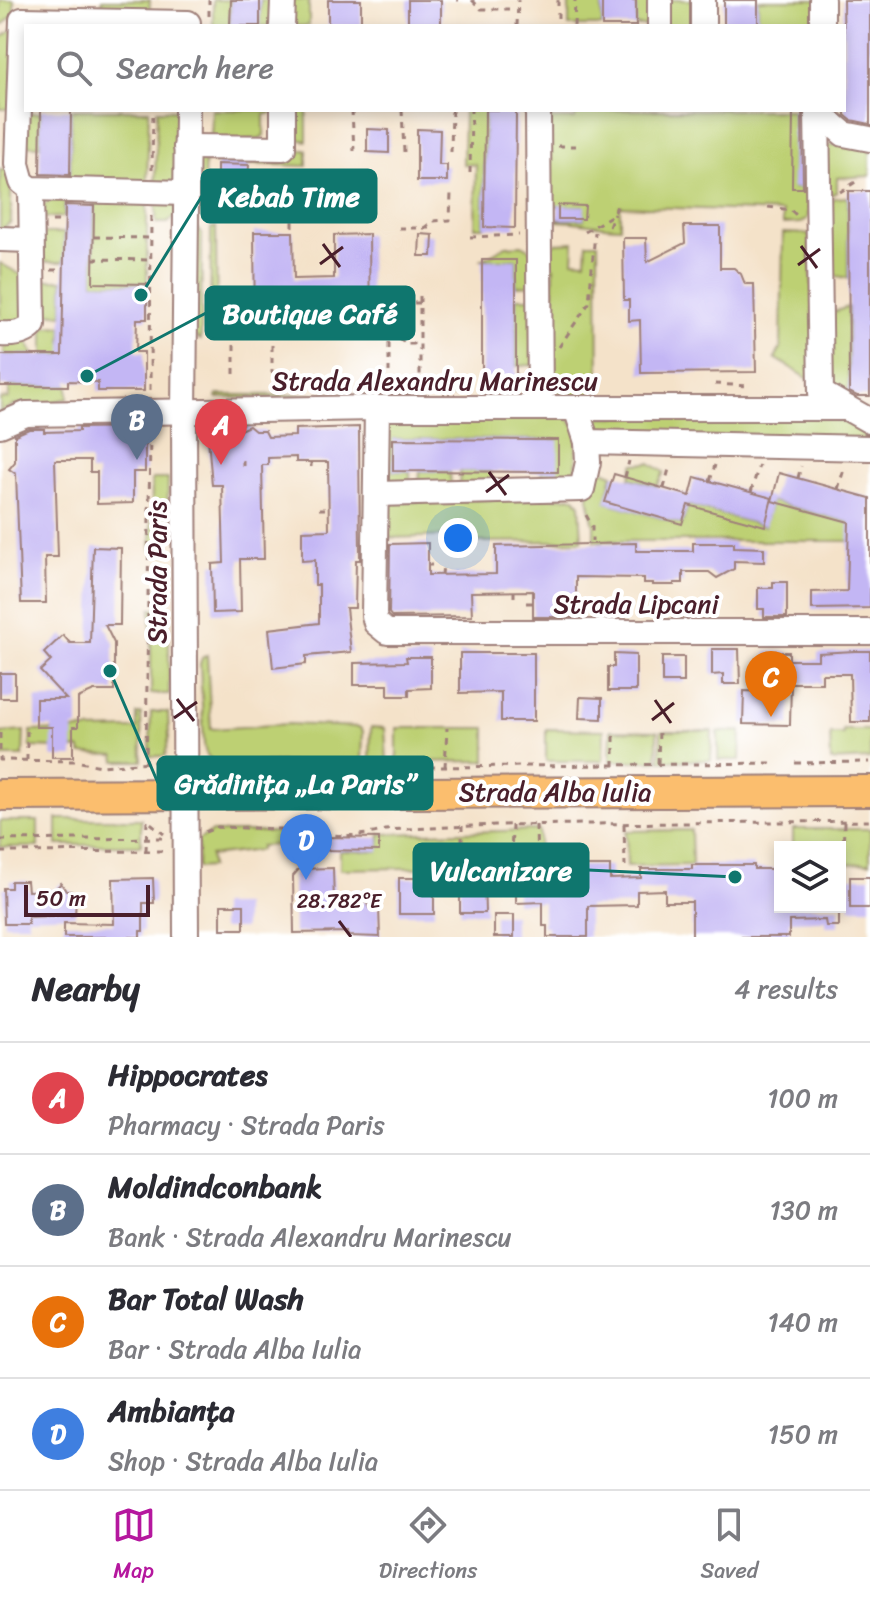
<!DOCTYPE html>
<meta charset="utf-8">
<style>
body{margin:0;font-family:Sriracha,sans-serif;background:#f7f7f7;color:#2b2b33}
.controls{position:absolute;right:24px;bottom:24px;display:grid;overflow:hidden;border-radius:0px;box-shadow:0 4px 12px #0003}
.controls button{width:72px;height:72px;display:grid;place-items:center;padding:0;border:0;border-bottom:2px solid #e1e1e2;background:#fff;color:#2b2b33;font:40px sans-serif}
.scale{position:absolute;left:24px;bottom:20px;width:126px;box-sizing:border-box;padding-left:8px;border:4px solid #4a1f2b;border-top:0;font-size:22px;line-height:28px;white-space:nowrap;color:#4a1f2b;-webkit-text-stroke:6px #fff;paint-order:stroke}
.you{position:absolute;left:458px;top:538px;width:28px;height:28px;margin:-20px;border:6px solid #fff;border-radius:50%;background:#1a73e8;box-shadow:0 0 0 12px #1a73e833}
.badge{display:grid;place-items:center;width:52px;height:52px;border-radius:50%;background:#b5179e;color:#fff;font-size:26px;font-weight:700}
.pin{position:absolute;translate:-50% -66px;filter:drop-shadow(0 2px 4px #0008)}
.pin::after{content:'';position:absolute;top:42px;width:28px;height:24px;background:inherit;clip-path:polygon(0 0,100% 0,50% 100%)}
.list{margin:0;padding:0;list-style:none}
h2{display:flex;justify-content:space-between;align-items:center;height:104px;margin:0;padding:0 32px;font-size:34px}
h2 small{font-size:26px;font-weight:400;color:#7c7c81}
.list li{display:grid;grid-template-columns:52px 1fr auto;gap:24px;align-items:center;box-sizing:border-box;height:112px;padding:0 32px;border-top:2px solid #e1e1e2}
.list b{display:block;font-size:30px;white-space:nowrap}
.list p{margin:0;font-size:26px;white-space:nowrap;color:#7c7c81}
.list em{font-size:26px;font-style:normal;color:#7c7c81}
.icon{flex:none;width:44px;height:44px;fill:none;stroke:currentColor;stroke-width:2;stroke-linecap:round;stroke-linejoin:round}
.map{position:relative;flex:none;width:870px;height:937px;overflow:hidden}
.search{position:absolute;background:#fff;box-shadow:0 4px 12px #0003;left:24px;right:24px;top:24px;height:88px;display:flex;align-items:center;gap:20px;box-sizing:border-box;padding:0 28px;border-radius:0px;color:#7c7c81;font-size:30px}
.sheet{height:552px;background:#fff}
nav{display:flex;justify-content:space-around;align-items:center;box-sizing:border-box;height:112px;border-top:2px solid #e1e1e2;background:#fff;font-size:22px;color:#7c7c81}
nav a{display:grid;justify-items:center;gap:4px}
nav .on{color:#b5179e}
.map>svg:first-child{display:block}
</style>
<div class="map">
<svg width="870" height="937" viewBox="0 0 870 937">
<rect width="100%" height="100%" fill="#fff"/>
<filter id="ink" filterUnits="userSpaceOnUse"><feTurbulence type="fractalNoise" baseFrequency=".0125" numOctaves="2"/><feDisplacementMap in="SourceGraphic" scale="16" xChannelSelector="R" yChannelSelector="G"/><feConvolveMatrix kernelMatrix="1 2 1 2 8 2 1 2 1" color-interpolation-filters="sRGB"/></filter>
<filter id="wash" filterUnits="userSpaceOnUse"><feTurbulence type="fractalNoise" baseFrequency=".006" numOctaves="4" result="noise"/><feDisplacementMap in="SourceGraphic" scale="32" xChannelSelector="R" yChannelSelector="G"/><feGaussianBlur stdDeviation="1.8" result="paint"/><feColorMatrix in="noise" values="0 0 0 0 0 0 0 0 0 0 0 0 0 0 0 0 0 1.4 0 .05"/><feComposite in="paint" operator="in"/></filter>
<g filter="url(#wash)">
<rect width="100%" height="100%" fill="#f4e2c9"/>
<g fill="#bdd073" stroke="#84784f" stroke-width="2">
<path d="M0,0H14V15L0,27Z"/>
<path d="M102,0H150L149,15L102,13Z"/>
<path d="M213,0H231L230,26H213Z"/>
<rect x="260" y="0" width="14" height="26"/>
<rect x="287" y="0" width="22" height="26"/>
<rect x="569" y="0" width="33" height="26"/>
<rect x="636" y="0" width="17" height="26"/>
<rect x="664" y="0" width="34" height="26"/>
<rect x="758" y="0" width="59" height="26"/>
<path d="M14,29L12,109H0V39Z"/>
<path d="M71,110H149L147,185H70Z"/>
<path d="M157,110H178L175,182L155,185Z"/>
<path d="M212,110H274V112L264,115V135L260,139L211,141Z"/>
<path d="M287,110H307V141L291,138Z"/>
<path d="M464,110H485L484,227H475L476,165L463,164Z"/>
<path d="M544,110H550L551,119H575L576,110H793V188L809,187L808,218L801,223L783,224L782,212L620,206V227C598,227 580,221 557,221L558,219H584V206H554L548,202Z"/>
<path d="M25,113H41V146L24,145Z"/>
<path d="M870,144V176L837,178V192L828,196L826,145Z"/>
<path d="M307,150V166L213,163V152Z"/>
<path d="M205,152L203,216L195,209V160Z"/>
<path d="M0,170H11V222L0,231Z"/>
<path d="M156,195L176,199V215L168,223H156Z"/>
<path d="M848,197V278L835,276L827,268L826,205L834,198Z"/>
<path d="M65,198L64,217L40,218L42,206L53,199Z"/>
<path d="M94,198L147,201V284L93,283Z"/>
<path d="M196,227L202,235L201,340L194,336Z"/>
<path d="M216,227L217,340H210L211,235V228Z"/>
<rect x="38" y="233" width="26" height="29"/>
<path d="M783,233L809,234L817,384L775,358L781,348Z"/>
<path d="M574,242L573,260L586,261L587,243H598L599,399L566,400L553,383L554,268L544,272L548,248L557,243Z"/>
<path d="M522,245L531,250L534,285L516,286V260H482L506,246Z"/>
<path d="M0,263L25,277V324L0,325Z"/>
<path d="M40,280H63V315L41,312Z"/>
<path d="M516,298H532L533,365L516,366Z"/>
<path d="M848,307L849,397L826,389L828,314Z"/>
<path d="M63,326L62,341L68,355H44V327Z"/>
<path d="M26,339L34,355H4L5,342Z"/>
<path d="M9,386H68V399C59,398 57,402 50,404C29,410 22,396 0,413V399L9,398Z"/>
<path d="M460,394V397L217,398V395Z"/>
<path d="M808,415L854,424L870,430V443L593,436L591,417Z"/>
<path d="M566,416L577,428L576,481L541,486L542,472L557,440L394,439L393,471H410V488L390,487L382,477L384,419Z"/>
<path d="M650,463L664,472L657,486L630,478L634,464Z"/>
<path d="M596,467L613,474L606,502L682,524L688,505L764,526L771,501L853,523L851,541H594V526L588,497Z"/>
<path d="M420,471H450L451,486L419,487Z"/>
<path d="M460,471H491V487H459Z"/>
<path d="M152,479H168L167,555L151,550Z"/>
<path d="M574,497L580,504L582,541L453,542L452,536L389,538L391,502Z"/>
<rect x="151" y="609" width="18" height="85"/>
<path d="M207,655L211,729L288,724L359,727L363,731L362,762L219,763C209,760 205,755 204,744L200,664L202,658Z"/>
<path d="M151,712H168L169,737L165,756H150Z"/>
<path d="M137,714H141L142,761H116L115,755L81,754L80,749L30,747L31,731L137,729Z"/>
<path d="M371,727L385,728L387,762H370Z"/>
<path d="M397,728H486V761L397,762Z"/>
<path d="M546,729L604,730L603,761H546Z"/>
<path d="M611,730L657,731V761H610Z"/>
<path d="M843,730H870V759L831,761L830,734H843Z"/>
<path d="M24,731L23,756H0V733Z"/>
<path d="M661,731H712L711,760L660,761Z"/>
<path d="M741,731L740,760H718V732Z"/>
<rect x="57" y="819" width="84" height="26"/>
<rect x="0" y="821" width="38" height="26"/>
<path d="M793,829H870V863L840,864V847H793Z"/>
<path d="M539,830V866L340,869V851H378L380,834Z"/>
<path d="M691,830L692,865L627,866L626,831Z"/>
<path d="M212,832H311V843L260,846V850L210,856L211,867L197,868L198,840Z"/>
</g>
<g id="blocks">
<g fill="#c3b6f4">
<path d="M231,0H260V26H230Z"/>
<rect x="328" y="0" width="33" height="26"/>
<rect x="408" y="0" width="33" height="26"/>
<rect x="602" y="0" width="34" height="26"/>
<rect x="724" y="0" width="34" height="26"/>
<path d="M843,0H870V124L851,120L845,115Z"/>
<path d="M41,110H71L70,175L40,174Z"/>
<path d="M485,110H516L515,228L484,227Z"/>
<path d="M793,110H802L803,188H792Z"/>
<path d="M367,129L389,130V153L367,152Z"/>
<path d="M417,129L440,130L439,165H447V181H417Z"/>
<path d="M217,164L249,165L248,181H217Z"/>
<path d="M848,191H870V396H857L849,392Z"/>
<path d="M65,205L94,206L93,283L147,284V319H137L136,352H144V391H98V382L68,381V386H0V355H62Z"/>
<path d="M558,205L585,206L584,219H558Z"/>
<path d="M684,226H720V268H734L741,274L745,284H754L756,372L641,373L640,320L629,321V300H624L623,238H646L647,262L685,243Z"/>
<path d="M254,232H293L294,279L334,278V235L369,234L370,331H337V300L289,301L290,329H255Z"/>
<path d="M420,234L433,235L432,256H419Z"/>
<rect x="482" y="260" width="34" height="133"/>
<path d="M249,426L255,431H265L268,437L295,436V429L359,427L360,560H356L355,608H346L351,652L306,656V664L273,668L269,629L319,623V585H315V560L302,561V531L329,530L328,462H296V457L268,458V465H262L264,559H240L241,612L213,613L212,564L224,563L222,485H212L208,438H212V431L240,430Z"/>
<path d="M145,427V472H133V503L97,504V472H90V460H55L58,557H45L46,603H21L16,474L9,469L15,462V435L29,429H44V432L79,431V428Z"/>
<path d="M393,439L558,440V472L393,471Z"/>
<path d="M779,473L870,498V608L812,609V592L847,591L849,522L772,501Z"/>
<path d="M614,474L690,496L695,477L772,498L765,526L688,505L682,524L605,502Z"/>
<path d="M428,543V575L496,574V546L636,543V551H693V543H734V547L764,548V562L734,561V569L717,578L709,572H683V583H674V585H653V583H644V578L576,577V617H533V591L471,592L472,616L392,617L389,613L390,544Z"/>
<path d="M93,547L121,548L120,625H105L114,643V691H94L78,698V727H73V757H52V727H36V699H66L40,671L51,661L44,653L63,635L70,643H90Z"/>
<path d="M773,582H787V617H764V609H758V588H773Z"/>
<path d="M712,649H739L740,684H723V674L712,675Z"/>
<path d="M855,651H870V722H851L850,674H822V683H791L790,725L743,724L744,691L766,692V652H789V660H818V653Z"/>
<path d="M460,653H534V721H501V692L460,693Z"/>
<path d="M614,654L636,655V691H608V667H614Z"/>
<path d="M406,657H431V688L409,689V696H388V685H354V663L407,662Z"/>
<rect x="662" y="657" width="22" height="25"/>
<rect x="0" y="673" width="15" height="25"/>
<path d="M580,697L602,698V719L579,718Z"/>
<path d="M322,837L379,838V851L322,850Z"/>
<path d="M692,865H754V869H780V907H839V926H826L825,920L789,921V937H692V902H665V890L637,891V905L588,906V937H547V926H543V902L516,903V878H526L525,866H610V879L641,878V869H692Z"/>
<path d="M333,868L334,903L368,902L369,908H379L380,937L348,936V932L294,933L293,876L299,869Z"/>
<rect x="850" y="877" width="20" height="31"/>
<path d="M153,878L154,903H143V931H140V937H64V923L114,924L113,879Z"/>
<rect x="399" y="878" width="35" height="36"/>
<path d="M484,878L485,913H460V879Z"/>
<path d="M11,881H27L28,891L55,890L61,883L66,891H71L72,898L76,900L75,915L28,917V924H4L3,888H11Z"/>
<rect x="221" y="905" width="23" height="24"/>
<rect x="494" y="915" width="20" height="22"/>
</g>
</g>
</g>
<g filter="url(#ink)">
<use href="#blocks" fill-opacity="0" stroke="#9f807a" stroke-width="2"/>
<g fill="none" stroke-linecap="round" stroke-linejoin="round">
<g stroke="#9f807a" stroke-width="28">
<g id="minor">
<path d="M660,0V26"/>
<path d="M822,0V26"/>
<path d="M282,26L283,0"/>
<path d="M703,26V0"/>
<path d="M538,110L540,408"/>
<path d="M817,110L821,393L847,408"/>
<path d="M817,111L844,134L870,139"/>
<path d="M186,147L283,148V110"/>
<path d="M186,193L31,189L22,182L17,164L22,20L188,23"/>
<path d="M0,239L30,240"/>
<path d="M0,334C12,335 25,334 33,325L31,189"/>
<path d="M377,408L374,615L376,623L387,632H870"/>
<path d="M576,408L587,442L870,448"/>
<path d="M0,425L26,414L377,408H847L870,421"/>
<path d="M376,494L582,489L588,462L587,442"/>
<path d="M186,937L184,413L187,110"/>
</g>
</g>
<g stroke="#9f807a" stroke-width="34">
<path id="major" d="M0,795L870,791"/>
</g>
<g stroke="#9f807a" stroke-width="3" stroke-dasharray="6 6" stroke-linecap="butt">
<path d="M457,0H459"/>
<path d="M472,0L481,9H509"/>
<path d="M558,0V26"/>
<path d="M209,16V0"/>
<path d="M517,26L518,0"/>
<path d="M574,26L575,0"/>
<path d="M352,110L354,151"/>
<path d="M402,110L404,152"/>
<path d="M558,146H581"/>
<path d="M451,152L452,110"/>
<path d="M152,170L153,110"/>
<path d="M470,173L471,110"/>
<path d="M840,192L857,181"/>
<path d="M768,207L791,210L798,217"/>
<path d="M52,221H64"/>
<path d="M293,227V188H335L333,226"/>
<path d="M609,227L614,214"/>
<path d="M399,228H433"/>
<path d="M424,228L433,221L450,220L451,193"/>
<path d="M585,232L614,214L618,203"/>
<path d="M94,237L151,238"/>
<path d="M470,237L519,235"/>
<path d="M93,259L151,260"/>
<path d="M51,270H63"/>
<path d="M420,296V344"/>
<path d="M402,303H420"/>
<path d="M399,338L405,344H420V385"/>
<path d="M389,343V372"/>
<path d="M272,345V373"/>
<path d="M559,347L589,303L595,232"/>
<path d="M234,374V345"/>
<path d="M715,384L749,386"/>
<path d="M150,390L151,214"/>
<path d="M243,460V469"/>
<path d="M311,462V467"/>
<path d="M625,477L629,461"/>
<path d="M798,478L801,466"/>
<path d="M710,481L715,465"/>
<path d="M664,488L670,465"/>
<path d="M838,489L844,469"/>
<path d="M751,492L759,465"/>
<path d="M319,509H329"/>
<path d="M586,515L592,526V541"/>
<path d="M428,565H432"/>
<path d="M442,575L443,564"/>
<path d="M514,591V599"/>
<path d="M526,603H533"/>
<path d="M0,733V760L75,761L101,766L162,761"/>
<path d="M27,760V731"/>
<path d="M207,761L214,767L225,769"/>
<path d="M658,763L659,731"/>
<path d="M795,763L870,762"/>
<path d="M146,764L150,431"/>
<path d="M614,766V731"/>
<path d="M445,767L447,728"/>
<path d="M273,769L775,763"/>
<path d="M536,825L537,867"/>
<path d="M624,825L625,866"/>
<path d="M205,832L218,827L309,830C331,838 363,837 385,830L495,825L870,821"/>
<path d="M0,840L164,838"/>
<path d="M146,851L147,820L164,834"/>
<path d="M0,852L164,851"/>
<path d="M843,864L844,821"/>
<path d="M462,867V826"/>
<path d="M511,867L512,825"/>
</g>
<use href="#minor" stroke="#fff" stroke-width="24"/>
<use href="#major" stroke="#fbbe6e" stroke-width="30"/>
</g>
</g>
<path fill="none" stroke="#4a1f2b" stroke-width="3" d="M323,244L340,267M801,246L817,268M320,264L343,247M798,265L820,249M489,472L506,495M486,492L509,475M177,699L194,721M655,700L671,723M174,718L197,702M652,720L674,703M339,921L351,937"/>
<g text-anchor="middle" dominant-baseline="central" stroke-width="8" stroke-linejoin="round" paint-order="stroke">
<g font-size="26" fill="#4a1f2b" stroke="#fff">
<text x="435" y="381">Strada Alexandru Marinescu</text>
<text transform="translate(157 572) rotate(-90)">Strada Paris</text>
<text x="636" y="604">Strada Lipcani</text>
<text x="555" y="792">Strada Alba Iulia</text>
</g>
</g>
<g font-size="20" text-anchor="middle" fill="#4a1f2b" stroke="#fff" stroke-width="8" stroke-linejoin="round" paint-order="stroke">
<text x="339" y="908">28.782°E</text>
</g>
<path fill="none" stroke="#0f766e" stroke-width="3" d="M141 295L202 196M87 376L206 313M110 671L158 783M735 877L588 870"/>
<g fill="#0f766e" stroke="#fff" stroke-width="3">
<circle cx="141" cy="295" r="8"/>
<circle cx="87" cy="376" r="8"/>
<circle cx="110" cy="671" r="8"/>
<circle cx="735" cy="877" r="8"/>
</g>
<g fill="#0f766e" stroke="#0f766e" stroke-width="3">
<rect x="202" y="170" width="174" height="52" rx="8"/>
<rect x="206" y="287" width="208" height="52" rx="8"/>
<rect x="158" y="757" width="274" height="52" rx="8"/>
<rect x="414" y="844" width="174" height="52" rx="8"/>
</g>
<g font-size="28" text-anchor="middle" font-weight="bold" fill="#fff">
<text x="289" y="206">Kebab Time</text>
<text x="310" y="323">Boutique Café</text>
<text x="295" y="793">Grădinița „La Paris”</text>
<text x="501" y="880">Vulcanizare</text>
</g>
</svg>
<div class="controls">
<button><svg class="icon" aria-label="layers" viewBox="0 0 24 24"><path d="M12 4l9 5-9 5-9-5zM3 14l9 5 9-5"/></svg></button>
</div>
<div class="scale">50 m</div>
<div class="you"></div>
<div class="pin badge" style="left:221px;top:465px;background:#e0444e">A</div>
<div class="pin badge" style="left:137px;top:460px;background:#5c6f8a">B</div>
<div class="pin badge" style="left:771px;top:717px;background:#e8710a">C</div>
<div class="pin badge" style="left:306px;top:880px;background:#3f7fe0">D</div>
<div class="search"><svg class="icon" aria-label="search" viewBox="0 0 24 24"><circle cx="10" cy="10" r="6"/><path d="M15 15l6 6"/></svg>Search here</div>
</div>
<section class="sheet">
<h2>Nearby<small>4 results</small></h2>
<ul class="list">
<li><span class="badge" style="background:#e0444e">A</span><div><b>Hippocrates</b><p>Pharmacy · Strada Paris</p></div><em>100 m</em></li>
<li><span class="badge" style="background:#5c6f8a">B</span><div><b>Moldindconbank</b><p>Bank · Strada Alexandru Marinescu</p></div><em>130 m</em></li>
<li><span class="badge" style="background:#e8710a">C</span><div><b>Bar Total Wash</b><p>Bar · Strada Alba Iulia</p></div><em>140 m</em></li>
<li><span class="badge" style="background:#3f7fe0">D</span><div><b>Ambianța</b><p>Shop · Strada Alba Iulia</p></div><em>150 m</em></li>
</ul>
</section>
<nav>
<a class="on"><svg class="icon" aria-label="map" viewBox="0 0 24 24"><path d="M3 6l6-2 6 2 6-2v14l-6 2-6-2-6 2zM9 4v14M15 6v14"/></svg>Map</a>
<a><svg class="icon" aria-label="directions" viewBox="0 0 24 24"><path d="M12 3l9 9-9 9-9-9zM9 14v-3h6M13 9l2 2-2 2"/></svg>Directions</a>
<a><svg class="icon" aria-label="saved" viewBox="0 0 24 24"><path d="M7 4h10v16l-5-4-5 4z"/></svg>Saved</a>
</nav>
